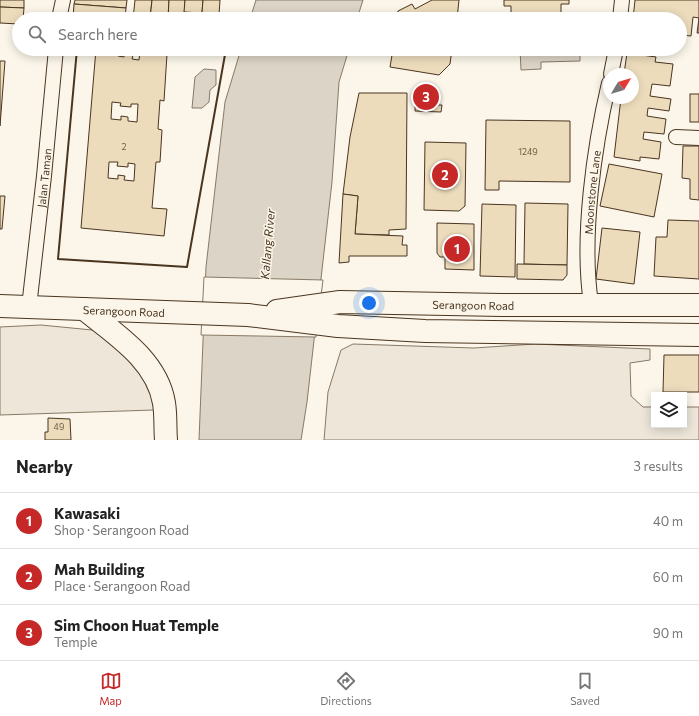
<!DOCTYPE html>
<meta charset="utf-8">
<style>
body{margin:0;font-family:Commissioner,sans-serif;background:#f2f2f2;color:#222}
.controls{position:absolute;right:12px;bottom:12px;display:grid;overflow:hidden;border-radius:0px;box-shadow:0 2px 10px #0003}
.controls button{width:36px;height:36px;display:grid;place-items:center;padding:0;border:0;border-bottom:1px solid #e0e0e0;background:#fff;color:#222;font:20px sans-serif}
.compass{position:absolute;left:603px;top:68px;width:36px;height:36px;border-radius:50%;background:#fff;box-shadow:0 2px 10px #0003;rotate:52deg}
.you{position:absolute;left:369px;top:303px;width:14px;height:14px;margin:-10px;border:3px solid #fff;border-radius:50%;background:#1a73e8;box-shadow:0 0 0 6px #1a73e833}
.badge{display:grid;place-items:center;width:26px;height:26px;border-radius:50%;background:#c62828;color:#fff;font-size:13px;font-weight:700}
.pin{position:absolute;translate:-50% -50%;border:2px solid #fff;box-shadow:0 1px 4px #0006}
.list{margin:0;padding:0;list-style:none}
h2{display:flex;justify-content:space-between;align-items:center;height:52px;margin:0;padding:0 16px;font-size:17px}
h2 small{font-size:13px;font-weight:400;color:#767676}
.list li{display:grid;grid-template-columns:26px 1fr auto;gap:12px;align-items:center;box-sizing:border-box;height:56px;padding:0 16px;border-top:1px solid #e0e0e0}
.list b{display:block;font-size:15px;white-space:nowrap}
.list p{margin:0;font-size:13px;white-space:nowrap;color:#767676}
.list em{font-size:13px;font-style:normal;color:#767676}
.icon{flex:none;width:22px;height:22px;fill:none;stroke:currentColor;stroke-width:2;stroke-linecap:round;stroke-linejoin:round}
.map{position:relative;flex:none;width:699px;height:440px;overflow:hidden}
.search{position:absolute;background:#fff;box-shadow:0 2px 10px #0003;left:12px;right:12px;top:12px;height:44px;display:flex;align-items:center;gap:10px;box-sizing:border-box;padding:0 14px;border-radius:22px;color:#767676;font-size:15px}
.sheet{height:220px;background:#fff}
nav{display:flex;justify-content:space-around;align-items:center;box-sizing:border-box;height:56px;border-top:1px solid #e0e0e0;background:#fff;font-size:11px;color:#767676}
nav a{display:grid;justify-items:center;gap:2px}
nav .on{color:#c62828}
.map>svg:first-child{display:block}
</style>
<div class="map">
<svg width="699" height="440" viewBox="0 0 699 440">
<rect width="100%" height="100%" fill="#fbf6e9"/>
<g fill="#ede6d9" stroke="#887966">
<path d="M41,325L92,330L116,338L152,389L154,410L0,415V327Z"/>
<path d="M353,344L474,348L535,344L650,349V360L630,363L631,396L643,407H654V425H684V407H699V440H324L328,392L341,350Z"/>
</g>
<g fill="#dcd4c6" stroke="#887966">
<path d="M256,0H363L357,19H250Z"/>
<path d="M241,49H349L339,82L332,182L307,402L301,440H199L206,267L225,102Z"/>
<path d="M520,49H580V61L541,62V69L521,70Z"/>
<path d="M204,69L216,70V85L210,90L209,102L202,108H192L195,77Z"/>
</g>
<path fill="#fbf6e9" stroke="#887966" d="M204,277L323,280L316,337L201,335Z"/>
<g fill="#ecdcbc" stroke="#4a3520" fill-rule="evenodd">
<path d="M0,0H24V8L0,7Z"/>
<path d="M75,0H127L126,8L74,4Z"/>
<path d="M135,0H152L150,19H133Z"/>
<path d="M152,0H169L168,19H150Z"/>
<path d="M169,0H185L184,19H168Z"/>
<path d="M185,0H203L202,13L184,12Z"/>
<path d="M203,0H220L219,15L202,13Z"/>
<path d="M432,0H459L457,19H397L398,11L412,4L415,9Z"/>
<path d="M504,0H569V4H561V18L568,19H502L511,18V6H504Z"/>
<path d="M635,0H699V33H697L699,18L693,17L691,36L680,35V19H672V16L649,14L648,19H633Z"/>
<path d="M74,4L126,8L125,19H73Z"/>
<path d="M0,7L24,8L23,19H19V24L0,23Z"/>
<path d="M96,49H118V56L124,57V54L133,55L132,59L139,60L140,51L167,54L164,101L160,100L158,129L162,130L160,162H156L152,208L167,209L164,236L81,228ZM112,102L121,103L120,106L131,107V104H138L137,122L128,121V117L121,116V120L111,119ZM109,162H118L117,166L128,167V163L135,164L134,181L124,180L125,176L118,175V179L108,178Z"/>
<path d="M393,49H452L450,64L439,75L390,67Z"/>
<path d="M627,53L656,57L655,62L673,64L670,86L652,84L650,96L671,99L669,111L648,108L647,116L666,119L664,134L644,132L643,139L661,142L659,159L640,157V161L614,157L621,98H633V74H624Z"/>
<path d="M0,61H5L0,126Z"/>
<path d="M416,88L436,89L435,105H442L441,112L415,111Z"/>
<path d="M359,93H407L406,229L389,230V235L355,234L358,196L343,194L350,137Z"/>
<rect x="690" y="94" width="9" height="28"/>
<path d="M486,120L570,121V182L499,181V190H485Z"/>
<path d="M425,142L466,143L465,206L459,211L424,210Z"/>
<path d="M683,146H699V200L690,199V179L682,178Z"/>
<path d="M609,164L662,174L654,217L600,206Z"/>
<path d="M343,194L358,196L355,234L403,236L402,245H407V256H349V262L339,263Z"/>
<path d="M0,196H5L2,229H0Z"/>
<path d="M525,203L568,204L567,265L524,264Z"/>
<path d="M482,204L516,205L515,277L480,276Z"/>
<path d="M668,220L699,221V279L654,276L656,237H667Z"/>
<path d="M437,223L474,224V270L445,269V257H440L437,253Z"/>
<path d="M602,228L640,232L634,284L596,279Z"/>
<path d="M517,264L567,265V275L563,280L517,279Z"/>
<path d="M664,355H699V392H663Z"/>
<path d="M48,418L70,419L71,440H45V432H48Z"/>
</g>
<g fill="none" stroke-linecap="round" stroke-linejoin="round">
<g stroke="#4a3520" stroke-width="16">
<g id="minor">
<path d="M59,19L63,0"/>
<path d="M620,19L622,0"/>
<path d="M611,74L616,49"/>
<path d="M676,137L699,138"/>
<path id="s1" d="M591,303C581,238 594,147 609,83"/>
<path id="s2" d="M29,307L44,176L56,49"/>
</g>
</g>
<g stroke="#4a3520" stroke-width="24">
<g id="primary">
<path id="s3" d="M0,306L248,315L338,326L425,331L699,335"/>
<path d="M84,309C115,334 157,360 164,403C166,415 165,428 166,440"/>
<path id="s4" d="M277,311L340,302L502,305H699"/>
</g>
</g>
<use href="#minor" stroke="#fbf6e9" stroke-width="14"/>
<use href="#primary" stroke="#fbf6e9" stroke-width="22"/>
<path stroke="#4a3520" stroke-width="2" d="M77,49L58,259L187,267L226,49"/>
</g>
<g text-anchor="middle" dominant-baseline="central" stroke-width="3" stroke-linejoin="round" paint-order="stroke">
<g font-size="9" fill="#725f47">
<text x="124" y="146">2</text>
<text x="528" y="151">1249</text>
<text x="59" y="426">49</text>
</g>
<g font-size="11" fill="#4a3520" stroke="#fbf6e9">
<text stroke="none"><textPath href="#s2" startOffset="130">Jalan Taman</textPath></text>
<text stroke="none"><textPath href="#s1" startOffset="111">Moonstone Lane</textPath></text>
<text stroke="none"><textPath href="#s4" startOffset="197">Serangoon Road</textPath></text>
<text stroke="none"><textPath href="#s3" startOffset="124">Serangoon Road</textPath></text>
</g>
<g font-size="12" font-style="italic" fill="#4a3520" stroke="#fbf6e9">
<text transform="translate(267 244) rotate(-85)">Kallang River</text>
</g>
</g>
</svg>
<div class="controls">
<button><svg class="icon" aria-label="layers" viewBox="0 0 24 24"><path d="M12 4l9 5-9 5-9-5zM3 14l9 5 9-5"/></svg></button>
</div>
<svg class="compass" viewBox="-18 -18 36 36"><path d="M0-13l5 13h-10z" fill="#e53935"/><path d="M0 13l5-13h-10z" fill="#767676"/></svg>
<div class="you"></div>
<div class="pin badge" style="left:457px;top:249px">1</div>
<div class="pin badge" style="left:445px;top:175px">2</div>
<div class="pin badge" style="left:426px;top:97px">3</div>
<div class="search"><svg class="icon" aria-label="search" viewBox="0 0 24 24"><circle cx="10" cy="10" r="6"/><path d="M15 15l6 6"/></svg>Search here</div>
</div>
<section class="sheet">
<h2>Nearby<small>3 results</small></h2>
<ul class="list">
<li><span class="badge">1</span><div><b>Kawasaki</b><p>Shop · Serangoon Road</p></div><em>40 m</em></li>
<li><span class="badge">2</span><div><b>Mah Building</b><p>Place · Serangoon Road</p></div><em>60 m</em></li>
<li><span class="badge">3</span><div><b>Sim Choon Huat Temple</b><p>Temple</p></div><em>90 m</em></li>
</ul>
</section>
<nav>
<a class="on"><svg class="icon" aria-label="map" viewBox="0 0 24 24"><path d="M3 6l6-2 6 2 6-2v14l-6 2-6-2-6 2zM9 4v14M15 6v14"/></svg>Map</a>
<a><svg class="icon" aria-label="directions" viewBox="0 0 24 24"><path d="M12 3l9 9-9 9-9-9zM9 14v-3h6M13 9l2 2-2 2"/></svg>Directions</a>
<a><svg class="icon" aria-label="saved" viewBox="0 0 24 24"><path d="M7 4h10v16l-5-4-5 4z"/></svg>Saved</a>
</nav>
